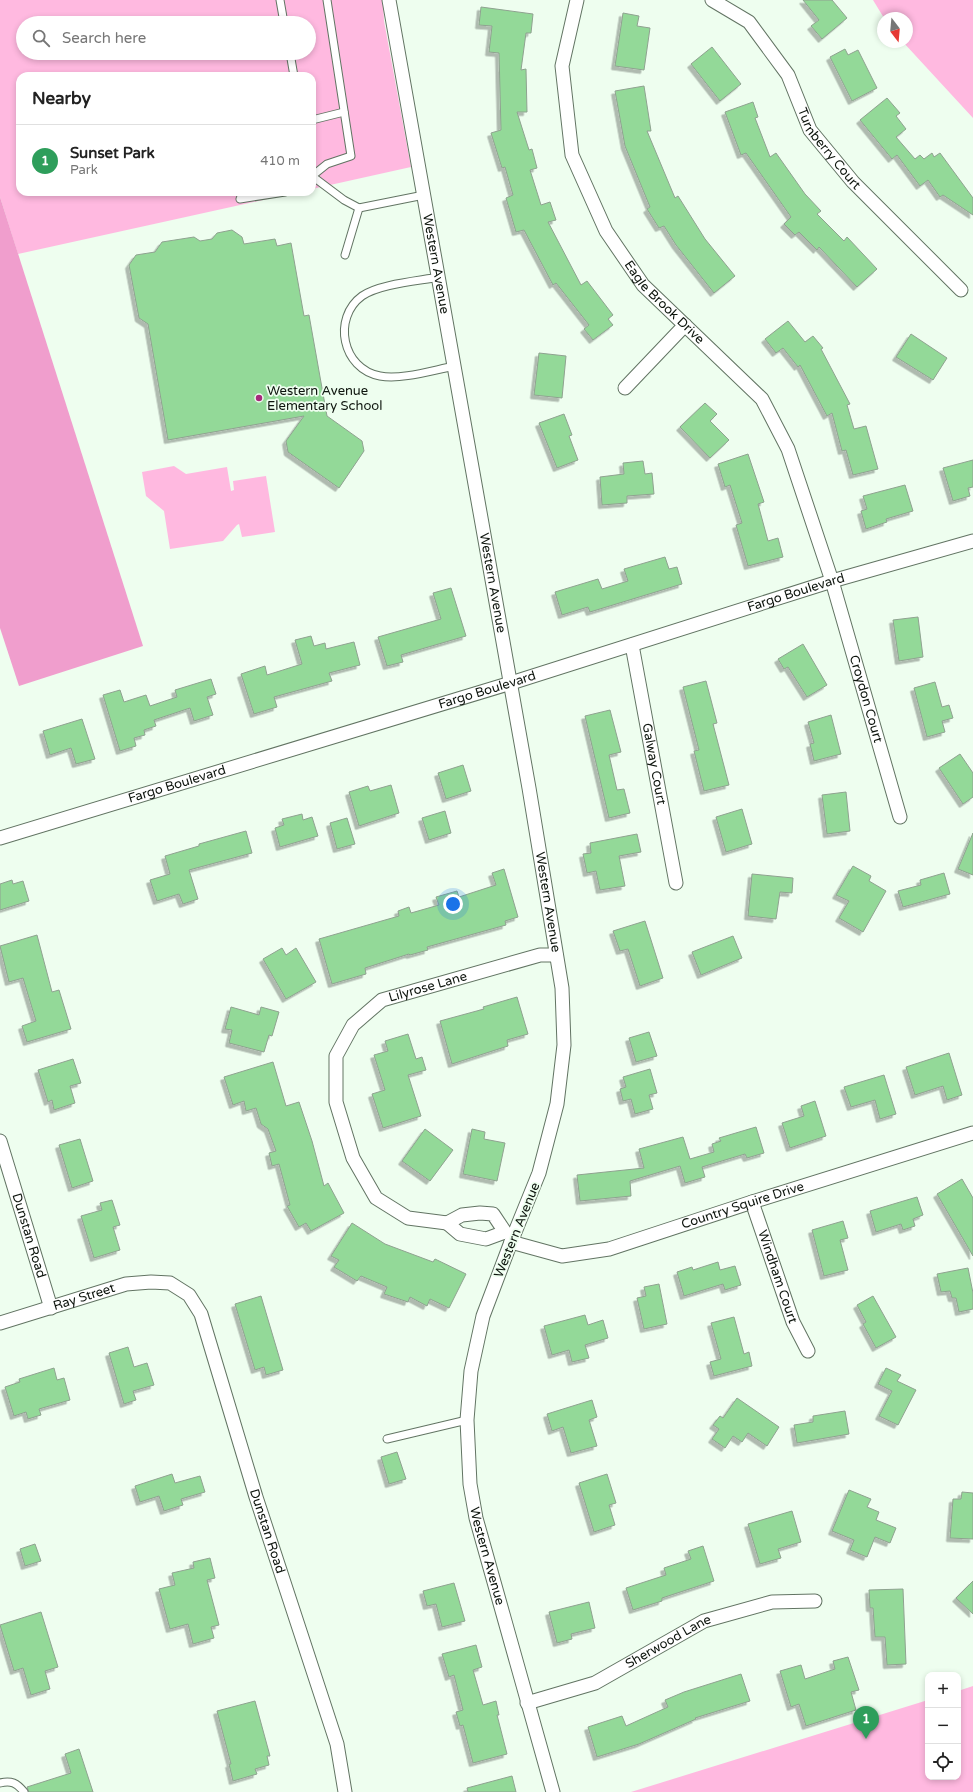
<!DOCTYPE html>
<meta charset="utf-8">
<style>
body{margin:0;font-family:"Varela Round",sans-serif;background:#f2f2f2;color:#222}
.controls{position:absolute;right:12px;bottom:12px;display:grid;overflow:hidden;border-radius:8px;box-shadow:0 2px 6px #0003}
.controls button{width:36px;height:36px;display:grid;place-items:center;padding:0;border:0;border-bottom:1px solid #e0e0e0;background:#fff;color:#222;font:20px sans-serif}
.compass{position:absolute;left:877px;top:12px;width:36px;height:36px;border-radius:50%;background:#fff;box-shadow:0 2px 6px #0003;rotate:164deg}
.you{position:absolute;left:453px;top:904px;width:14px;height:14px;margin:-10px;border:3px solid #fff;border-radius:50%;background:#1a73e8;box-shadow:0 0 0 6px #1a73e833}
.badge{display:grid;place-items:center;width:26px;height:26px;border-radius:50%;background:#a62a7c;color:#fff;font-size:13px;font-weight:700}
.pin{position:absolute;translate:-50% -33px;filter:drop-shadow(0 1px 2px #0008)}
.pin::after{content:'';position:absolute;top:21px;width:14px;height:12px;background:inherit;clip-path:polygon(0 0,100% 0,50% 100%)}
.list{margin:0;padding:0;list-style:none}
h2{display:flex;justify-content:space-between;align-items:center;height:52px;margin:0;padding:0 16px;font-size:17px}
h2 small{font-size:13px;font-weight:400;color:#767676}
.list li{display:grid;grid-template-columns:26px 1fr auto;gap:12px;align-items:center;box-sizing:border-box;height:72px;padding:0 16px;border-top:1px solid #e0e0e0}
.list b{display:block;font-size:15px;white-space:nowrap}
.list p{margin:0;font-size:13px;white-space:nowrap;color:#767676}
.list em{font-size:13px;font-style:normal;color:#767676}
.icon{flex:none;width:22px;height:22px;fill:none;stroke:currentColor;stroke-width:2;stroke-linecap:round;stroke-linejoin:round}
.map{position:relative;flex:none;width:973px;height:1792px;overflow:hidden}
.search{position:absolute;background:#fff;box-shadow:0 2px 6px #0003;left:16px;top:16px;width:300px;height:44px;display:flex;align-items:center;gap:10px;box-sizing:border-box;padding:0 14px;border-radius:22px;color:#767676;font-size:15px}
.panel{position:absolute;background:#fff;box-shadow:0 2px 6px #0003;left:16px;top:72px;width:300px;height:124px;border-radius:12px}
.map>svg:first-child{display:block}
</style>
<div class="map">
<svg width="973" height="1792" viewBox="0 0 973 1792">
<defs>
<filter id="shadow"><feDropShadow dx="-3.5" dy="3.5" stdDeviation="0" flood-color="#0004"/></filter>
</defs>
<rect width="100%" height="100%" fill="#eefeef"/>
<g fill="#ffb9e0" fill-rule="evenodd">
<path d="M0,0H383L384,21L411,167L312,189V76H20V192H299L18,254L0,197ZM23,23H309V53H23Z"/>
<path d="M873,0H973V118L903,42H907V18H884Z"/>
<path d="M174,466L186,474L227,467L231,491L234,490L233,481L266,476L275,532L242,537L239,524L237,525L223,541L170,549L164,511L146,496L142,472Z"/>
<path d="M973,1686V1792H631L928,1700V1777H958V1691Z"/>
</g>
<path fill="#f09ecd" d="M0,197L143,646L19,686L0,628Z"/>
<g fill="#93d998" stroke="#8fa290" filter="url(#shadow)">
<path d="M803,0H832L847,18L822,39L811,26L819,20Z"/>
<path d="M481,7L533,14L531,33H526L521,70L526,69L527,112H517L529,150L532,149L537,168L530,170L541,205L550,202L556,220L548,222L581,285L587,281L613,315L608,319L613,325L593,340L584,329L589,325L556,283L553,285L524,230L516,232L506,198L513,195L505,167L502,168L491,133L501,130L499,53L489,52L492,26L479,25Z"/>
<path d="M623,13L639,16L637,26L650,28L644,70L615,66Z"/>
<path d="M712,47L741,84L720,101L691,64Z"/>
<path d="M845,49L848,55L858,50L877,88L852,101L830,57Z"/>
<path d="M644,86L651,131H647L675,198L678,196L705,239L735,276L714,293L676,245L664,226L659,228L647,209L650,207L625,146L615,91Z"/>
<path d="M887,98L900,113L896,116L906,129L896,137L915,159L920,155L924,159L932,153L934,157L940,153L973,198V215L943,195L940,197L928,180L920,186L897,155L892,159L860,120Z"/>
<path d="M753,102L758,117L755,118L770,157L776,153L805,194L821,211L817,214L844,241L847,237L877,269L857,287L819,247L817,250L799,232L795,235L784,224L791,217L746,153L741,155L725,112Z"/>
<path d="M232,230L242,237L244,244L275,239L277,246L291,243L304,316L309,315L327,416L362,441L364,451L339,488L288,452L286,441L304,416L168,440L148,324L139,318L129,265L136,255L155,252L162,242L194,237L200,241L212,239L217,233Z"/>
<path d="M788,321L805,342L813,336L823,348L821,349L850,404L847,405L854,429L866,426L878,469L853,475L846,450L842,451L832,413L827,416L800,365L798,367L783,348L776,353L765,339Z"/>
<path d="M911,334L947,358L933,380L896,357Z"/>
<path d="M539,353L566,356L562,398L534,395Z"/>
<path d="M705,403L717,414L710,421L729,440L710,458L680,427Z"/>
<path d="M564,414L572,435L569,436L578,460L557,468L539,423Z"/>
<path d="M748,454L764,502L758,504L768,541L778,538L783,557L748,566L736,525L742,523L730,485L725,487L718,464Z"/>
<path d="M973,460V487L968,488L970,496L953,501L943,468Z"/>
<path d="M643,461L645,474L652,473L654,494L627,496V503L602,505L600,477L624,474L623,463Z"/>
<path d="M905,485L913,511L886,519L887,522L866,529L861,511L867,509L863,496Z"/>
<path d="M665,557L669,569L677,567L682,584L590,612L588,607L562,615L555,592L598,579L602,589L628,581L624,569Z"/>
<path d="M451,588L466,636L401,655L403,662L387,666L378,637L441,619L433,593Z"/>
<path d="M918,617L923,657L899,661L893,620Z"/>
<path d="M311,636L314,646L325,643L326,649L354,642L360,665L329,673L332,681L274,697L277,707L254,714L241,674L265,666L267,675L302,664L295,640Z"/>
<path d="M803,644L827,685L807,697L788,667L784,669L778,659Z"/>
<path d="M211,679L216,694L207,697L213,715L194,721L190,708L154,720L156,726L144,730L145,735L134,738L136,746L120,751L103,695L120,690L124,702L146,695L150,706L177,697L175,690Z"/>
<path d="M706,681L717,723L713,724L729,785L704,791L694,751L699,750L683,687Z"/>
<path d="M935,682L942,707L949,705L953,718L942,721L945,732L927,737L914,688Z"/>
<path d="M610,710L621,752L609,755L617,790L624,789L630,813L609,818L585,716Z"/>
<path d="M831,715L841,754L814,761L810,744L814,743L808,722Z"/>
<path d="M82,719L95,759L76,764L71,748L50,755L43,731Z"/>
<path d="M960,754L973,773V797L963,804L939,768Z"/>
<path d="M463,765L471,791L446,799L438,773Z"/>
<path d="M391,785L399,813L359,826L349,792L368,786L370,791Z"/>
<path d="M846,792L850,831L827,834L822,795Z"/>
<path d="M742,809L752,844L726,852L716,817Z"/>
<path d="M445,811L451,833L429,840L422,818Z"/>
<path d="M302,814L303,820L312,817L318,836L280,847L275,828L284,825L282,819Z"/>
<path d="M347,818L355,844L337,849L330,823Z"/>
<path d="M246,831L252,853L189,870L198,899L183,904L179,894L157,901L150,880L170,874L165,856L199,846V844Z"/>
<path d="M973,833V875L958,869Z"/>
<path d="M637,834L641,852L619,856L625,886L600,890L596,871L587,873L583,854L591,853L590,843Z"/>
<path d="M853,866L871,876L869,881L886,891L863,932L839,918L849,901L836,895Z"/>
<path d="M504,869L518,917L505,921L506,925L427,947L428,950L410,955L409,954L365,968L366,974L332,984L319,939L399,916L398,911L409,907L411,913L439,905L436,897L457,891L459,897L496,885L492,873Z"/>
<path d="M944,873L950,894L903,907L898,891L921,885L920,880Z"/>
<path d="M752,874L793,878L792,893L780,892L776,919L748,916Z"/>
<path d="M12,880L13,884L23,881L29,901L0,910V884Z"/>
<path d="M645,921L663,978L640,986L628,949L620,951L613,931Z"/>
<path d="M37,935L52,992L59,990L71,1029L27,1042L22,1026L36,1021L23,978L9,982L0,946Z"/>
<path d="M733,936L742,958L701,975L692,952Z"/>
<path d="M282,948L286,955L296,948L316,982L286,999L263,959Z"/>
<path d="M517,997L528,1034L507,1040L508,1046L452,1064L440,1021L484,1009L483,1007Z"/>
<path d="M231,1007L259,1015L261,1007L279,1012L272,1036L269,1035L264,1052L229,1043L232,1030L225,1029Z"/>
<path d="M649,1032L657,1056L636,1062L629,1038Z"/>
<path d="M408,1034L416,1059L422,1057L426,1070L408,1075L421,1116L383,1128L372,1094L385,1090L374,1055L388,1051L385,1041Z"/>
<path d="M949,1053L962,1095L947,1100L943,1086L915,1095L906,1067Z"/>
<path d="M73,1059L81,1083L70,1086L75,1103L54,1110L52,1100L48,1102L38,1070Z"/>
<path d="M273,1062L286,1106L299,1102L312,1141L324,1186L328,1183L344,1213L311,1231L306,1223L299,1227L287,1206L290,1205L279,1164L272,1166L269,1153L276,1151L268,1129L261,1124L256,1108L246,1111L244,1101L233,1105L224,1077Z"/>
<path d="M650,1069L657,1093L649,1095L653,1109L635,1114L631,1099L623,1101L620,1089L626,1087L623,1077Z"/>
<path d="M884,1075L896,1114L880,1119L875,1100L851,1107L844,1087Z"/>
<path d="M815,1101L826,1136L790,1148L782,1123L804,1116L801,1106Z"/>
<path d="M756,1127L764,1153L747,1158L745,1154L702,1167L705,1177L685,1183L680,1166L630,1181L631,1196L580,1201L577,1175L644,1168L639,1149L683,1137L690,1159L714,1152L712,1144L721,1141L719,1138Z"/>
<path d="M425,1129L453,1150L430,1181L402,1161Z"/>
<path d="M472,1129L485,1132L484,1139L505,1143L497,1181L463,1174Z"/>
<path d="M80,1139L93,1181L72,1188L59,1145Z"/>
<path d="M962,1179L973,1198V1256L937,1194Z"/>
<path d="M917,1197L923,1215L913,1219L915,1226L903,1230L901,1224L876,1232L870,1211Z"/>
<path d="M112,1200L120,1225L113,1227L120,1250L94,1258L81,1216L102,1210L100,1203Z"/>
<path d="M843,1221L848,1238L840,1240L848,1270L824,1276L812,1230Z"/>
<path d="M352,1223L385,1244L433,1262L435,1259L466,1274L449,1308L430,1299L427,1306L410,1297L408,1302L384,1294L387,1287L361,1276L357,1281L334,1267L339,1260L331,1256Z"/>
<path d="M718,1262L720,1270L735,1266L741,1285L725,1290L723,1284L684,1296L677,1272L692,1267L693,1270Z"/>
<path d="M968,1268L973,1293V1309L959,1312L956,1298H952L950,1291L941,1292L937,1274Z"/>
<path d="M659,1284L667,1324L644,1329L637,1298L646,1296L644,1287Z"/>
<path d="M261,1296L283,1370L266,1375L264,1367L255,1370L235,1304Z"/>
<path d="M873,1296L896,1337L876,1348L863,1324L866,1322L857,1305Z"/>
<path d="M585,1315L588,1325L603,1320L608,1338L585,1345L589,1358L572,1362L569,1350L552,1355L544,1326Z"/>
<path d="M734,1317L744,1354L749,1352L752,1366L714,1376L710,1362L721,1359L711,1323Z"/>
<path d="M128,1347L134,1367L147,1363L154,1385L133,1391L136,1400L124,1404L109,1353Z"/>
<path d="M54,1368L57,1380L64,1378L70,1400L39,1409L41,1415L28,1419L26,1412L14,1416L5,1387L20,1382L19,1379Z"/>
<path d="M886,1368L901,1375L897,1381L916,1390L898,1425L879,1416L892,1391L878,1384Z"/>
<path d="M737,1398L779,1427L767,1446L748,1433L742,1442L733,1436L725,1448L712,1439L719,1429L713,1425L720,1416L723,1418Z"/>
<path d="M592,1400L597,1417L589,1420L597,1446L571,1453L563,1427L552,1431L547,1414Z"/>
<path d="M845,1411L849,1434L797,1443L794,1425L813,1422V1416Z"/>
<path d="M397,1452L406,1479L389,1484L381,1457Z"/>
<path d="M172,1474L175,1483L200,1476L205,1492L181,1499L183,1505L164,1511L159,1496L140,1502L135,1486Z"/>
<path d="M607,1474L616,1503L609,1505L615,1525L594,1532L579,1483Z"/>
<path d="M849,1490L871,1499L867,1507L879,1512L876,1520L896,1528L890,1543L875,1537L867,1557L850,1550L854,1540L832,1531Z"/>
<path d="M962,1492L973,1493V1539L950,1538L953,1499H961Z"/>
<path d="M792,1511L801,1542L778,1549L781,1558L760,1564L748,1524Z"/>
<path d="M35,1544L41,1561L25,1566L20,1549Z"/>
<path d="M703,1546L714,1581L662,1598V1601L633,1610L626,1588L666,1575L664,1568L691,1559L688,1551Z"/>
<path d="M210,1558L215,1578L207,1580L219,1625L211,1627L214,1638L193,1644L188,1624L170,1629L159,1589L175,1585L172,1573L194,1568L193,1562Z"/>
<path d="M973,1581V1614L956,1598Z"/>
<path d="M454,1583L465,1621L442,1627L436,1604L427,1606L423,1591Z"/>
<path d="M903,1589L906,1664L887,1665L885,1637H875L873,1608H870L869,1590Z"/>
<path d="M589,1602L595,1628L571,1634L572,1639L557,1643L549,1612Z"/>
<path d="M41,1612L58,1667L45,1671L50,1689L31,1695L23,1668L14,1671L0,1625Z"/>
<path d="M476,1645L482,1667L473,1670L483,1705L496,1701L499,1715H497L507,1754L473,1763L463,1725L460,1726L456,1712L463,1710L454,1675L449,1677L442,1654Z"/>
<path d="M848,1657L859,1690L851,1692L856,1710L806,1726L799,1704L791,1707L780,1671L801,1665L805,1679L835,1669L833,1661Z"/>
<path d="M741,1674L750,1701L695,1718L696,1719L639,1744L597,1757L588,1727L622,1716L626,1726L668,1707L665,1700L684,1692Z"/>
<path d="M255,1701L270,1756H267L269,1765L255,1769L257,1774L233,1781L229,1764H231L217,1711Z"/>
<path d="M79,1749L93,1792H29L27,1787L71,1773L65,1754Z"/>
<path d="M512,1776L516,1792H468L467,1788Z"/>
</g>
<g fill="none" stroke-linecap="round" stroke-linejoin="round">
<g stroke="#627463" stroke-width="9">
<g id="service">
<path d="M280,0L284,23"/>
<path d="M327,0L351,156L327,164L312,176L344,200L359,208L424,195"/>
<path d="M290,53L294,76"/>
<path d="M312,120L344,112"/>
<path d="M243,192L240,199L285,192"/>
<path d="M345,255L359,208"/>
<path d="M439,277C418,281 379,284 362,296C332,318 342,369 380,376C402,380 433,370 455,366"/>
<path d="M387,1439L467,1420"/>
<path d="M0,1783C11,1780 17,1783 24,1792"/>
</g>
</g>
<g stroke="#627463" stroke-width="15">
<g id="minor">
<path id="s1" d="M389,0L529,788L562,988L564,1045L557,1104L539,1173L511,1242L483,1316L471,1371L467,1420L470,1484L476,1518L553,1792"/>
<path id="s2" d="M577,0L562,66L572,155L606,231L643,285L762,399L788,449L832,581L900,817"/>
<path id="s3" d="M712,0L749,22L788,75L810,130L853,182L961,290"/>
<path d="M625,388L685,325"/>
<path id="s4" d="M632,645L676,883"/>
<path id="s5" d="M0,838L511,683L832,581L973,541"/>
<path id="s6" d="M0,1141L51,1308"/>
<path id="s7" d="M752,1202L793,1322L808,1351"/>
<path d="M480,1213L493,1214L505,1232L486,1239L460,1234L447,1223L462,1215Z"/>
<path id="s8" d="M447,1223L408,1218L376,1198L353,1158L336,1102V1056L353,1025L382,1000L540,955H556"/>
<path id="s9" d="M511,1242L562,1256L609,1249L752,1202L973,1133"/>
<path id="s10" d="M0,1323L126,1284L151,1282L170,1283L189,1295L201,1314L256,1497L337,1744L345,1792"/>
<path id="s11" d="M527,1703L595,1683L704,1621L772,1602L815,1601"/>
</g>
</g>
<use href="#service" stroke="#fff" stroke-width="7"/>
<use href="#minor" stroke="#fff" stroke-width="13"/>
</g>
<circle fill="#a62a7c" stroke="#eefeef" stroke-width="1.5" cx="259" cy="398" r="4"/>
<g text-anchor="middle" dominant-baseline="central" stroke-width="3.5" stroke-linejoin="round" paint-order="stroke">
<g font-size="13" fill="#0d140d" stroke="#eefeef">
<text stroke="none"><textPath href="#s3" startOffset="194">Turnberry Court</textPath></text>
<text stroke="none"><textPath href="#s1" startOffset="268">Western Avenue</textPath></text>
<text stroke="none"><textPath href="#s2" startOffset="333">Eagle Brook Drive</textPath></text>
<text stroke="none"><textPath href="#s1" startOffset="592">Western Avenue</textPath></text>
<text stroke="none"><textPath href="#s5" startOffset="833">Fargo Boulevard</textPath></text>
<text stroke="none"><textPath href="#s5" startOffset="509">Fargo Boulevard</textPath></text>
<text stroke="none"><textPath href="#s2" startOffset="789">Croydon Court</textPath></text>
<text stroke="none"><textPath href="#s4" startOffset="121">Galway Court</textPath></text>
<text stroke="none"><textPath href="#s5" startOffset="185">Fargo Boulevard</textPath></text>
<text stroke="none"><textPath href="#s1" startOffset="916">Western Avenue</textPath></text>
<text stroke="none"><textPath href="#s8" startOffset="349">Lilyrose Lane</textPath></text>
<text stroke="none"><textPath href="#s9" startOffset="241">Country Squire Drive</textPath></text>
<text transform="translate(517 1230) rotate(-68)">Western Avenue</text>
<text stroke="none"><textPath href="#s6" startOffset="99">Dunstan Road</textPath></text>
<text stroke="none"><textPath href="#s7" startOffset="79">Windham Court</textPath></text>
<text stroke="none"><textPath href="#s10" startOffset="88">Ray Street</textPath></text>
<text stroke="none"><textPath href="#s10" startOffset="448">Dunstan Road</textPath></text>
<text stroke="none"><textPath href="#s1" startOffset="1588">Western Avenue</textPath></text>
<text stroke="none"><textPath href="#s11" startOffset="155">Sherwood Lane</textPath></text>
</g>
<g font-size="13" fill="#0d140d" stroke="#eefeef" text-anchor="start">
<text x="267" y="391">Western Avenue<tspan x="267" dy="15">Elementary School</tspan></text>
</g>
</g>
</svg>
<div class="controls">
<button>+</button>
<button>−</button>
<button><svg class="icon" aria-label="locate" viewBox="0 0 24 24"><circle cx="12" cy="12" r="6"/><path d="M12 2v4M12 18v4M2 12h4M18 12h4"/></svg></button>
</div>
<svg class="compass" viewBox="-18 -18 36 36"><path d="M0-13l5 13h-10z" fill="#e53935"/><path d="M0 13l5-13h-10z" fill="#767676"/></svg>
<div class="you"></div>
<div class="pin badge" style="left:866px;top:1739px;background:#2e9e5b">1</div>
<div class="search"><svg class="icon" aria-label="search" viewBox="0 0 24 24"><circle cx="10" cy="10" r="6"/><path d="M15 15l6 6"/></svg>Search here</div>
<section class="panel">
<h2>Nearby<small></small></h2>
<ul class="list">
<li><span class="badge" style="background:#2e9e5b">1</span><div><b>Sunset Park</b><p>Park</p></div><em>410 m</em></li>
</ul>
</section>
</div>
